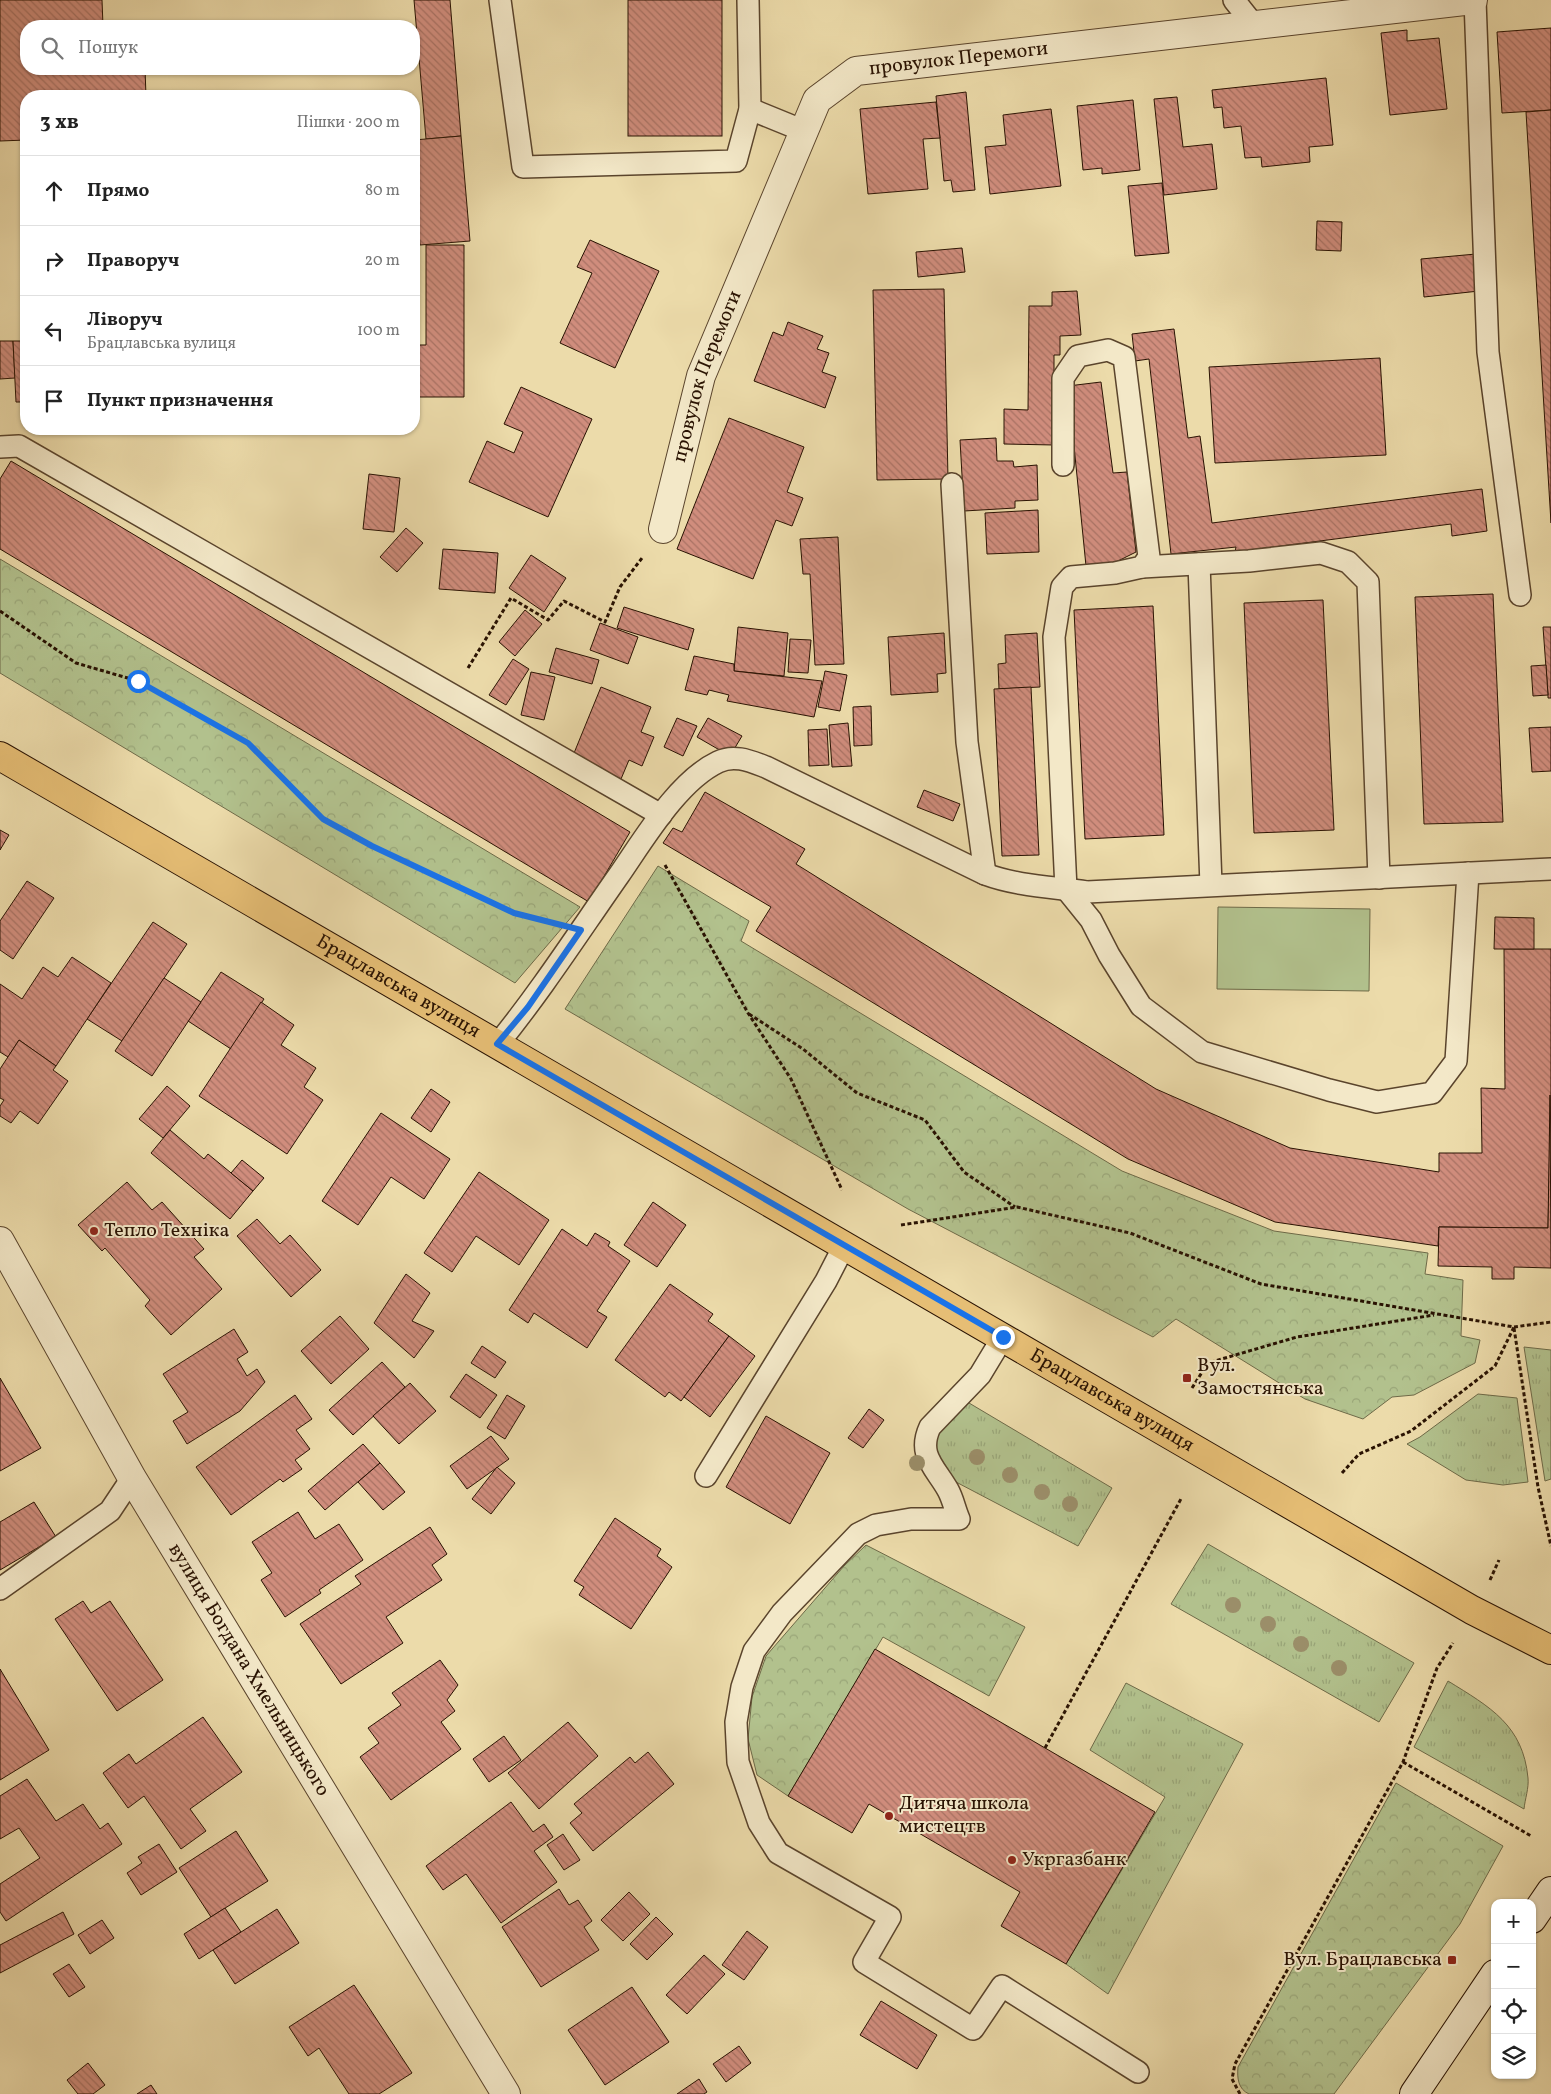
<!DOCTYPE html>
<html lang="uk">
<meta charset="utf-8">
<style>
body{margin:0;font-family:Vollkorn,serif;background:#f6f6f6;color:#222}
.controls{position:absolute;right:15px;bottom:15px;display:grid;overflow:hidden;border-radius:10px;box-shadow:0 1px 4px #0004}
.controls button{width:45px;height:45px;display:grid;place-items:center;padding:0;border:0;border-bottom:1px solid #e0e0e0;background:#fff;color:#222;font:25px sans-serif}
.stop{position:absolute;width:15px;height:15px;margin:-11px;border:4px solid #1a73e8;border-radius:50%;background:#fff}
.stop.end{background:#1a73e8;border-color:#fff;box-shadow:0 1px 5px #0008}
.list{margin:0;padding:0;list-style:none}
h2{display:flex;justify-content:space-between;align-items:center;height:65px;margin:0;padding:0 20px;font-size:21px}
h2 small{font-size:16px;font-weight:400;color:#767676}
.list li{display:grid;grid-template-columns:32px 1fr auto;gap:15px;align-items:center;box-sizing:border-box;height:70px;padding:0 20px;border-top:1px solid #e0e0e0}
.list b{display:block;font-size:19px;white-space:nowrap}
.list p{margin:0;font-size:16px;white-space:nowrap;color:#767676}
.list em{font-size:16px;font-style:normal;color:#767676}
.icon{flex:none;width:28px;height:28px;fill:none;stroke:currentColor;stroke-width:2;stroke-linecap:round;stroke-linejoin:round}
.map{position:relative;flex:none;width:1551px;height:2094px;overflow:hidden}
.search{position:absolute;background:#fff;box-shadow:0 1px 4px #0004;left:20px;top:20px;width:400px;height:55px;display:flex;align-items:center;gap:12px;box-sizing:border-box;padding:0 18px;border-radius:20px;color:#767676;font-size:19px}
.panel{position:absolute;background:#fff;box-shadow:0 1px 4px #0004;left:20px;top:90px;width:400px;height:345px;border-radius:20px}
.map>svg:first-child{display:block}
</style>
<div class="map">
<svg width="1551" height="2094" viewBox="0 0 1551 2094">
<defs>
<pattern id="grass-tufts" width="24" height="20" patternUnits="userSpaceOnUse" patternTransform="scale(1.25)"><rect width="24" height="20" fill="#b2c18d"/><path d="M3 7l-1-3M5 7V3M7 7l1-3M15 17l-1-3M17 17v-4M19 17l1-3" fill="none" stroke="#99a578"/></pattern>
<pattern id="forest-crowns" width="20" height="18" patternUnits="userSpaceOnUse" patternTransform="scale(1.25)"><rect width="20" height="18" fill="#b2c18d"/><path d="M2 6a3 3 0 1 1 6 0M12 15a3 3 0 1 1 6 0" fill="none" stroke="#99a578"/></pattern>
<pattern id="building-back-hatch" width="6" height="6" patternUnits="userSpaceOnUse" patternTransform="scale(1.25)"><rect width="6" height="6" fill="#d08d7d"/><path d="M-1 5l2 2M0 0l6 6M5-1l2 2" fill="none" stroke="#a97264"/></pattern>
</defs>
<rect width="100%" height="100%" fill="#ecdbaa"/>
<filter id="stains"><feTurbulence type="fractalNoise" baseFrequency=".004" numOctaves="4"/><feColorMatrix values="0 0 0 0 .2 0 0 0 0 .09 0 0 0 0 .02 0 0 0 .5 -.17"/></filter>
<radialGradient id="worn" r=".72"><stop offset=".6" stop-color="#630" stop-opacity="0"/><stop offset="1" stop-color="#630" stop-opacity=".3"/></radialGradient>
<g fill="url(#grass-tufts)" stroke="#6e6a48">
<path d="M1524,1347L1551,1350V1479L1545,1481Z"/>
<path d="M1478,1394L1517,1398L1528,1482L1503,1485L1466,1480L1407,1444L1420,1437Z"/>
<path d="M964,1400L1112,1488L1078,1546L956,1482L942,1471L932,1453L936,1428Z"/>
<path d="M1208,1544L1414,1663L1379,1722L1171,1604Z"/>
<path d="M1448,1681C1490,1707 1523,1725 1528,1778C1529,1788 1525,1799 1524,1809L1414,1747Z"/>
<path d="M1126,1683L1243,1744L1108,1994L1066,1964L1165,1797L1090,1750Z"/>
</g>
<g fill="url(#forest-crowns)" stroke="#6e6a48">
<path d="M0,559L580,907L515,983L0,673Z"/>
<path d="M658,866L749,921L741,941L1122,1171L1274,1231L1428,1253L1425,1274L1463,1280L1461,1336L1480,1340L1475,1363L1414,1395L1392,1397L1363,1419L1305,1399L1176,1319L1153,1337L908,1209L565,1009Z"/>
<path d="M866,1545L1025,1627L989,1696L883,1637L788,1796L757,1775L748,1739L752,1697L766,1656L844,1566Z"/>
<path d="M1396,1783L1503,1846L1460,1924L1334,2094H1249C1238,2089 1237,2078 1238,2067Z"/>
</g>
<path fill="#b2c18d" stroke="#6e6a48" d="M1218,907L1370,909L1369,991L1217,989Z"/>
<g fill="url(#building-back-hatch)" stroke="#291202">
<path d="M0,0H102L103,26H26V69H145L146,96H26V140L0,141Z"/>
<path d="M414,0H450L461,136L426,139Z"/>
<rect x="628" y="0" width="94" height="136"/>
<path d="M1551,28V110L1502,113L1497,32Z"/>
<path d="M1407,30V41L1439,38L1447,109L1390,115L1381,33Z"/>
<path d="M1326,78L1333,145L1309,147L1310,162L1262,167L1261,157L1245,158L1241,126L1224,128L1222,107L1214,108L1212,90Z"/>
<path d="M966,92L975,190L953,192L951,180L944,181L936,96Z"/>
<path d="M1177,97L1183,147L1212,144L1217,189L1164,195L1154,99Z"/>
<path d="M1133,100L1140,170L1102,174V168L1083,170L1077,106Z"/>
<path d="M936,102L940,138L923,139L928,189L868,194L860,109Z"/>
<path d="M1051,109L1061,186L990,194L985,147L1006,145L1003,115Z"/>
<path d="M1551,110V523L1526,112Z"/>
<path d="M461,136L470,241L420,245L414,174V140Z"/>
<path d="M1162,183L1169,253L1135,256L1128,186Z"/>
<path d="M1317,221L1342,222L1341,251L1316,250Z"/>
<path d="M590,240L659,271L615,368L560,343L592,273L577,267Z"/>
<path d="M426,245H464V397H414V345H426Z"/>
<path d="M962,248L965,272L918,277L916,252Z"/>
<path d="M1476,254L1479,291L1424,297L1421,259Z"/>
<path d="M944,289L948,479L877,480L873,290Z"/>
<path d="M1077,291L1081,335L1060,336V355H1054V445L1004,444V409L1028,410L1029,306H1052V292Z"/>
<path d="M788,322L823,336L817,349L829,353L822,372L836,377L825,408L754,381L773,332L783,336Z"/>
<path d="M1174,329L1188,438L1200,436L1212,523L1482,489L1487,531L1452,536L1451,524L1235,552L1236,547L1171,554L1149,359L1135,361L1132,334Z"/>
<path d="M0,341H13L15,378L0,379Z"/>
<path d="M13,341H26V402H16Z"/>
<path d="M1380,358L1386,455L1215,463L1209,367Z"/>
<path d="M1101,382L1113,473L1127,472L1136,552L1116,562L1086,566L1068,386Z"/>
<path d="M521,387L592,419L548,517L469,482L487,441L514,453L523,432L504,424Z"/>
<path d="M729,418L804,447L787,492L803,498L792,526L776,520L753,579L677,549Z"/>
<path d="M996,438L997,461H1013L1014,467L1037,465L1038,500L1015,501V508L964,511L960,440Z"/>
<path d="M11,461L630,832L589,902L0,549V479Z"/>
<path d="M369,474L400,478L394,532L363,529Z"/>
<path d="M1038,510L1039,552L987,554L985,513Z"/>
<path d="M406,528L423,543L397,572L380,557Z"/>
<path d="M838,537L844,664L815,665L810,574H803L800,539Z"/>
<path d="M443,549L498,553L495,593L439,589Z"/>
<path d="M531,555L566,578L544,612L509,588Z"/>
<path d="M1493,594L1503,822L1424,824L1415,597Z"/>
<path d="M1323,600L1334,830L1254,833L1244,603Z"/>
<path d="M1153,606L1164,835L1085,839L1074,610Z"/>
<path d="M624,607L694,629L688,650L617,628Z"/>
<path d="M525,610L542,624L515,656L499,642Z"/>
<path d="M600,623L638,637L628,664L590,650Z"/>
<path d="M738,627L788,633L784,676L734,671Z"/>
<path d="M1543,627H1551V698H1548V695Z"/>
<path d="M944,633L946,673L937,674L938,692L891,695L888,637Z"/>
<path d="M1037,633L1040,687L999,689L998,664L1006,663L1005,635Z"/>
<path d="M790,639L811,640L808,673L788,672Z"/>
<path d="M556,648L599,660L592,684L549,672Z"/>
<path d="M694,656L734,664V671L822,681L814,717L727,701L729,695L709,690L707,695L685,690Z"/>
<path d="M513,659L529,669L506,705L489,695Z"/>
<path d="M1546,665L1548,695L1533,696L1531,666Z"/>
<path d="M825,671L847,675L840,711L818,707Z"/>
<path d="M531,672L555,677L544,720L521,715Z"/>
<path d="M601,687L651,707L641,732L654,737L642,766L629,760L621,779L572,758Z"/>
<path d="M1031,687L1039,855L1002,856L994,689Z"/>
<path d="M871,706L872,745L854,746L853,707Z"/>
<path d="M677,718L697,726L683,756L664,747Z"/>
<path d="M708,718L742,736L730,756L697,737Z"/>
<path d="M848,723L852,766L832,767L829,725Z"/>
<path d="M1551,727V771L1532,772L1529,728Z"/>
<path d="M827,729L829,765L809,766L808,730Z"/>
<path d="M924,790L960,804L953,821L917,807Z"/>
<path d="M705,792L805,849L796,864L1156,1089L1290,1148L1439,1172V1153H1482L1481,1088L1505,1089L1504,949H1551V1095L1548,1228L1439,1227L1438,1246L1275,1222L1128,1159L756,931L771,907L663,843L673,828L682,832Z"/>
<path d="M0,830L9,835L0,850Z"/>
<path d="M27,881L54,898L13,959L0,950V921Z"/>
<path d="M1495,917L1534,918V949H1494Z"/>
<path d="M153,922L187,944L122,1041L87,1019Z"/>
<path d="M72,957L111,983L56,1066L19,1040L8,1057L0,1052V984L22,999L43,967L58,977Z"/>
<path d="M221,972L264,999L231,1049L188,1021Z"/>
<path d="M164,978L201,1002L152,1076L115,1051Z"/>
<path d="M261,1002L294,1025L281,1045L316,1068L304,1087L323,1100L287,1154L199,1096Z"/>
<path d="M19,1040L56,1066L53,1070L68,1081L38,1124L20,1111L11,1123L0,1116V1106L4,1100L0,1098V1069Z"/>
<path d="M167,1086L190,1106L163,1138L139,1119Z"/>
<path d="M431,1089L450,1102L431,1132L411,1118Z"/>
<path d="M1550,1095L1551,1268L1514,1267V1279H1492V1267L1438,1266L1439,1227L1548,1228Z"/>
<path d="M381,1113L450,1159L424,1199L391,1177L358,1225L322,1201Z"/>
<path d="M170,1130L204,1159L208,1154L253,1191L230,1219L151,1153Z"/>
<path d="M242,1160L264,1178L253,1191L231,1173Z"/>
<path d="M479,1172L549,1220L519,1265L476,1236L452,1272L424,1253Z"/>
<path d="M127,1182L152,1210L162,1202L204,1249L194,1257L222,1289L171,1335L145,1306L150,1300L105,1248L102,1251L78,1225Z"/>
<path d="M653,1202L686,1225L657,1267L624,1245Z"/>
<path d="M257,1219L280,1244L290,1235L321,1270L291,1297L237,1236Z"/>
<path d="M562,1229L587,1246L595,1233L610,1242L608,1246L630,1261L597,1311L607,1317L587,1348L534,1313L528,1323L509,1310Z"/>
<path d="M406,1274L430,1293L412,1321L434,1331L414,1358L374,1323Z"/>
<path d="M670,1284L713,1314L708,1321L729,1336L681,1401L669,1392L665,1397L615,1360Z"/>
<path d="M340,1316L369,1349L331,1384L301,1351Z"/>
<path d="M234,1329L248,1352L237,1359L247,1376L257,1369L265,1382L240,1411L187,1444L173,1421L188,1412L163,1374Z"/>
<path d="M729,1336L755,1356L710,1417L684,1397Z"/>
<path d="M482,1346L506,1362L495,1378L471,1363Z"/>
<path d="M382,1362L405,1387L353,1435L329,1410Z"/>
<path d="M466,1374L497,1395L480,1418L450,1397Z"/>
<path d="M0,1378L41,1448L0,1471Z"/>
<path d="M410,1383L436,1411L399,1444L373,1416Z"/>
<path d="M295,1395L312,1419L296,1430L310,1449L295,1460L302,1469L283,1482L280,1479L231,1515L196,1467Z"/>
<path d="M507,1395L525,1406L505,1439L487,1428Z"/>
<path d="M869,1409L884,1420L863,1448L848,1438Z"/>
<path d="M766,1416L830,1453L790,1524L726,1487Z"/>
<path d="M491,1436L509,1459L467,1489L450,1466Z"/>
<path d="M363,1444L380,1463L325,1510L308,1491Z"/>
<path d="M380,1463L405,1492L383,1510L358,1482Z"/>
<path d="M497,1467L515,1483L491,1514L472,1499Z"/>
<path d="M34,1502L56,1537L0,1570V1522Z"/>
<path d="M298,1512L315,1539L339,1524L363,1560L319,1590L321,1593L285,1617L261,1580L272,1573L252,1542Z"/>
<path d="M615,1518L661,1549L657,1556L672,1567L631,1629L579,1595L584,1587L574,1581Z"/>
<path d="M430,1527L447,1554L432,1565L442,1580L386,1617L403,1643L341,1684L300,1624L361,1584L355,1576Z"/>
<path d="M83,1601L91,1613L110,1601L163,1680L117,1711L55,1619Z"/>
<path d="M875,1649L1155,1812L1066,1964L1001,1926L1020,1892L869,1804L852,1833L788,1796Z"/>
<path d="M440,1660L458,1685L447,1700L455,1711L441,1722L461,1749L391,1800L360,1757L379,1743L368,1728L401,1705L392,1693Z"/>
<path d="M0,1669L49,1750L0,1780Z"/>
<path d="M203,1717L242,1772L190,1809L206,1831L181,1849L144,1796L128,1808L103,1773L129,1754L136,1764Z"/>
<path d="M568,1722L598,1756L539,1809L508,1773Z"/>
<path d="M504,1736L521,1760L489,1782L473,1759Z"/>
<path d="M648,1752L674,1784L593,1851L570,1823L582,1813L574,1804L630,1757L635,1763Z"/>
<path d="M27,1779L56,1821L83,1804L100,1829L108,1823L122,1844L6,1921L0,1912V1884L40,1858L19,1828L0,1839V1796Z"/>
<path d="M511,1802L533,1832L544,1824L553,1837L534,1851L557,1882L501,1923L466,1874L443,1890L426,1866Z"/>
<path d="M236,1831L268,1881L211,1917L179,1868Z"/>
<path d="M563,1834L580,1860L564,1870L547,1845Z"/>
<path d="M159,1844L177,1872L141,1895L127,1873L142,1863L138,1857Z"/>
<path d="M559,1889L569,1905L578,1900L592,1921L584,1927L599,1950L541,1987L502,1927Z"/>
<path d="M629,1892L650,1914L623,1941L601,1920Z"/>
<path d="M225,1908L241,1932L199,1959L184,1934Z"/>
<path d="M277,1909L299,1943L235,1984L213,1950Z"/>
<path d="M63,1912L74,1934L0,1973V1945Z"/>
<path d="M656,1917L673,1934L647,1960L630,1944Z"/>
<path d="M102,1920L114,1938L90,1954L78,1935Z"/>
<path d="M747,1931L768,1947L744,1980L722,1965Z"/>
<path d="M704,1955L725,1974L687,2014L666,1995Z"/>
<path d="M69,1964L85,1987L69,1997L53,1974Z"/>
<path d="M354,1985L412,2073L379,2094H349L319,2048L308,2056L289,2027Z"/>
<path d="M632,1987L669,2042L605,2085L568,2030Z"/>
<path d="M881,2001L937,2035L917,2069L860,2035Z"/>
<path d="M739,2046L751,2063L726,2082L713,2064Z"/>
<path d="M88,2063L105,2085L93,2094H78L67,2080Z"/>
<path d="M699,2079L707,2092L704,2094H677Z"/>
<path d="M151,2085L157,2094H137Z"/>
</g>
<g fill="none" stroke-linecap="round" stroke-linejoin="round">
<g stroke="#5a442c" stroke-width="24">
<g id="service">
<path d="M500,0L523,167L736,161L750,109L748,0"/>
<path d="M1234,0L1253,24"/>
<path d="M1475,0L1488,352L1520,595"/>
<path d="M750,109L804,131"/>
<path d="M0,447L19,446L661,815"/>
<path d="M1063,465V378L1078,356L1108,350L1124,357L1149,557L1142,567L1115,573L1071,577L1062,587L1054,637L1066,889L1091,920L1109,955L1141,1006L1202,1052L1329,1090L1377,1102L1432,1093L1456,1061L1468,873"/>
<path d="M952,484L967,742L985,874"/>
<path d="M1199,564L1211,885"/>
<path d="M1142,567L1249,561L1321,553L1348,562L1368,582L1379,878"/>
<path d="M497,1045C541,991 579,932 619,875C644,839 678,781 718,762C734,754 750,761 766,767L985,874C1017,886 1053,887 1087,892L1551,869"/>
<path d="M1003,1337L980,1375L930,1427C917,1455 935,1467 948,1490C953,1499 955,1510 959,1519H911L876,1525L858,1534L782,1613L754,1651L742,1687L736,1722L738,1762L759,1823L778,1853L890,1917L864,1962L973,2029L1002,1986L1138,2072"/>
<path d="M706,1476L826,1281L844,1246"/>
<path d="M0,1589L110,1511L132,1478"/>
</g>
</g>
<g stroke="#5a442c" stroke-width="30">
<g id="minor">
<path id="s1" d="M663,529L701,376L817,100L856,71L1473,0"/>
<path id="s2" d="M0,1241L132,1478L506,2094"/>
</g>
</g>
<g stroke="#291202" stroke-width="30">
<g id="secondary">
<path d="M1532,1919L1551,1891"/>
<path d="M1414,2094L1495,1974"/>
</g>
</g>
<g stroke="#291202" stroke-width="30">
<g id="primary">
<path id="s3" d="M0,756L1472,1610L1551,1650"/>
</g>
</g>
<g stroke="#291202" stroke-width="3" stroke-dasharray="4 2.5" stroke-linecap="butt">
<path d="M0,611L76,663L138,681L248,743L323,819L372,846L514,913L549,921"/>
<path d="M468,668L511,598L548,620L564,601L605,622L620,587L642,558"/>
<path d="M665,865L748,1013L791,1079L842,1190"/>
<path d="M749,1014L803,1049L857,1093L925,1120L964,1172L1015,1207"/>
<path d="M901,1225L1017,1207L1130,1233L1261,1284L1514,1327L1551,1322"/>
<path d="M1514,1328L1538,1487L1551,1546"/>
<path d="M1192,1388L1208,1363L1297,1337L1434,1315"/>
<path d="M1342,1473L1359,1454L1411,1431L1495,1366L1514,1327"/>
<path d="M1490,1580L1499,1560"/>
<path d="M1045,1748L1182,1497"/>
<path d="M1403,1762L1531,1836"/>
<path d="M1240,2094L1232,2079L1235,2064L1403,1762L1437,1668L1453,1643"/>
</g>
<use href="#service" stroke="#f3e8c8" stroke-width="21"/>
<use href="#minor" stroke="#f3e8c8" stroke-width="28"/>
<use href="#secondary" stroke="#f3e8c8" stroke-width="28"/>
<use href="#primary" stroke="#e6be75" stroke-width="28"/>
</g>
<g fill="#9b8e69">
<circle cx="977" cy="1457" r="8"/>
<circle cx="917" cy="1463" r="8"/>
<circle cx="1010" cy="1475" r="8"/>
<circle cx="1042" cy="1492" r="8"/>
<circle cx="1070" cy="1504" r="8"/>
<circle cx="1233" cy="1605" r="8"/>
<circle cx="1268" cy="1624" r="8"/>
<circle cx="1301" cy="1644" r="8"/>
<circle cx="1339" cy="1668" r="8"/>
</g>
<g fill="none" stroke-linecap="round" stroke-linejoin="round">
<path stroke="#1a73e8" stroke-width="6" d="M138,681L248,743L323,819L372,846L514,913L581,930L528,1007L497,1044L1003,1337"/>
</g>
<g fill="#8f2418" stroke="#f3e8c8" stroke-width="2">
<circle cx="94" cy="1231" r="5"/>
<rect x="1182" y="1373" width="10" height="10" rx="2.5"/>
<circle cx="889" cy="1816" r="5"/>
<circle cx="1012" cy="1860" r="5"/>
<rect x="1447" y="1955" width="10" height="10" rx="2.5"/>
</g>
<g text-anchor="middle" dominant-baseline="central" stroke-width="4" stroke-linejoin="round" paint-order="stroke">
<g font-size="20" fill="#291202" stroke="#f3e8c8">
<text stroke="none"><textPath href="#s1" startOffset="609">провулок Перемоги</textPath></text>
<text stroke="none"><textPath href="#s1" startOffset="159">провулок Перемоги</textPath></text>
<text stroke="none"><textPath href="#s3" startOffset="460">Брацлавська вулиця</textPath></text>
<text stroke="none"><textPath href="#s3" startOffset="1285">Брацлавська вулиця</textPath></text>
<text stroke="none"><textPath href="#s2" startOffset="496">вулиця Богдана Хмельницького</textPath></text>
</g>
<g font-size="20" fill="#291202" stroke="#f3e8c8" text-anchor="start">
<text x="104" y="1231">Тепло Техніка</text>
<text x="1197" y="1366">Вул.<tspan x="1197" dy="23">Замостянська</tspan></text>
<text x="899" y="1804">Дитяча школа<tspan x="899" dy="23">мистецтв</tspan></text>
<text x="1022" y="1860">Укргазбанк</text>
<text x="1442" y="1960" text-anchor="end">Вул. Брацлавська</text>
</g>
</g>
<rect width="100%" height="100%" filter="url(#stains)"/>
<rect width="100%" height="100%" fill="url(#worn)"/>
</svg>
<div class="controls">
<button>+</button>
<button>−</button>
<button><svg class="icon" aria-label="locate" viewBox="0 0 24 24"><circle cx="12" cy="12" r="6"/><path d="M12 2v4M12 18v4M2 12h4M18 12h4"/></svg></button>
<button><svg class="icon" aria-label="layers" viewBox="0 0 24 24"><path d="M12 4l9 5-9 5-9-5zM3 14l9 5 9-5"/></svg></button>
</div>
<div class="stop" style="left:138px;top:681px"></div>
<div class="stop end" style="left:1003px;top:1337px"></div>
<div class="search"><svg class="icon" aria-label="search" viewBox="0 0 24 24"><circle cx="10" cy="10" r="6"/><path d="M15 15l6 6"/></svg>Пошук</div>
<section class="panel">
<h2>3 хв<small>Пішки · 200 m</small></h2>
<ul class="list">
<li><svg class="icon" aria-label="ahead" viewBox="0 0 24 24"><path d="M12 20V5M6 11l6-6 6 6"/></svg><div><b>Прямо</b></div><em>80 m</em></li>
<li><svg class="icon" aria-label="right" viewBox="0 0 24 24"><path d="M7 20v-9h11M14 6l5 5-5 5"/></svg><div><b>Праворуч</b></div><em>20 m</em></li>
<li><svg class="icon" aria-label="left" viewBox="0 0 24 24"><path d="M17 20v-9H6M10 6l-5 5 5 5"/></svg><div><b>Ліворуч</b><p>Брацлавська вулиця</p></div><em>100 m</em></li>
<li><svg class="icon" aria-label="arrive" viewBox="0 0 24 24"><path d="M6 21V4h12l-3 4 3 4H6"/></svg><div><b>Пункт призначення</b></div></li>
</ul>
</section>
</div>
